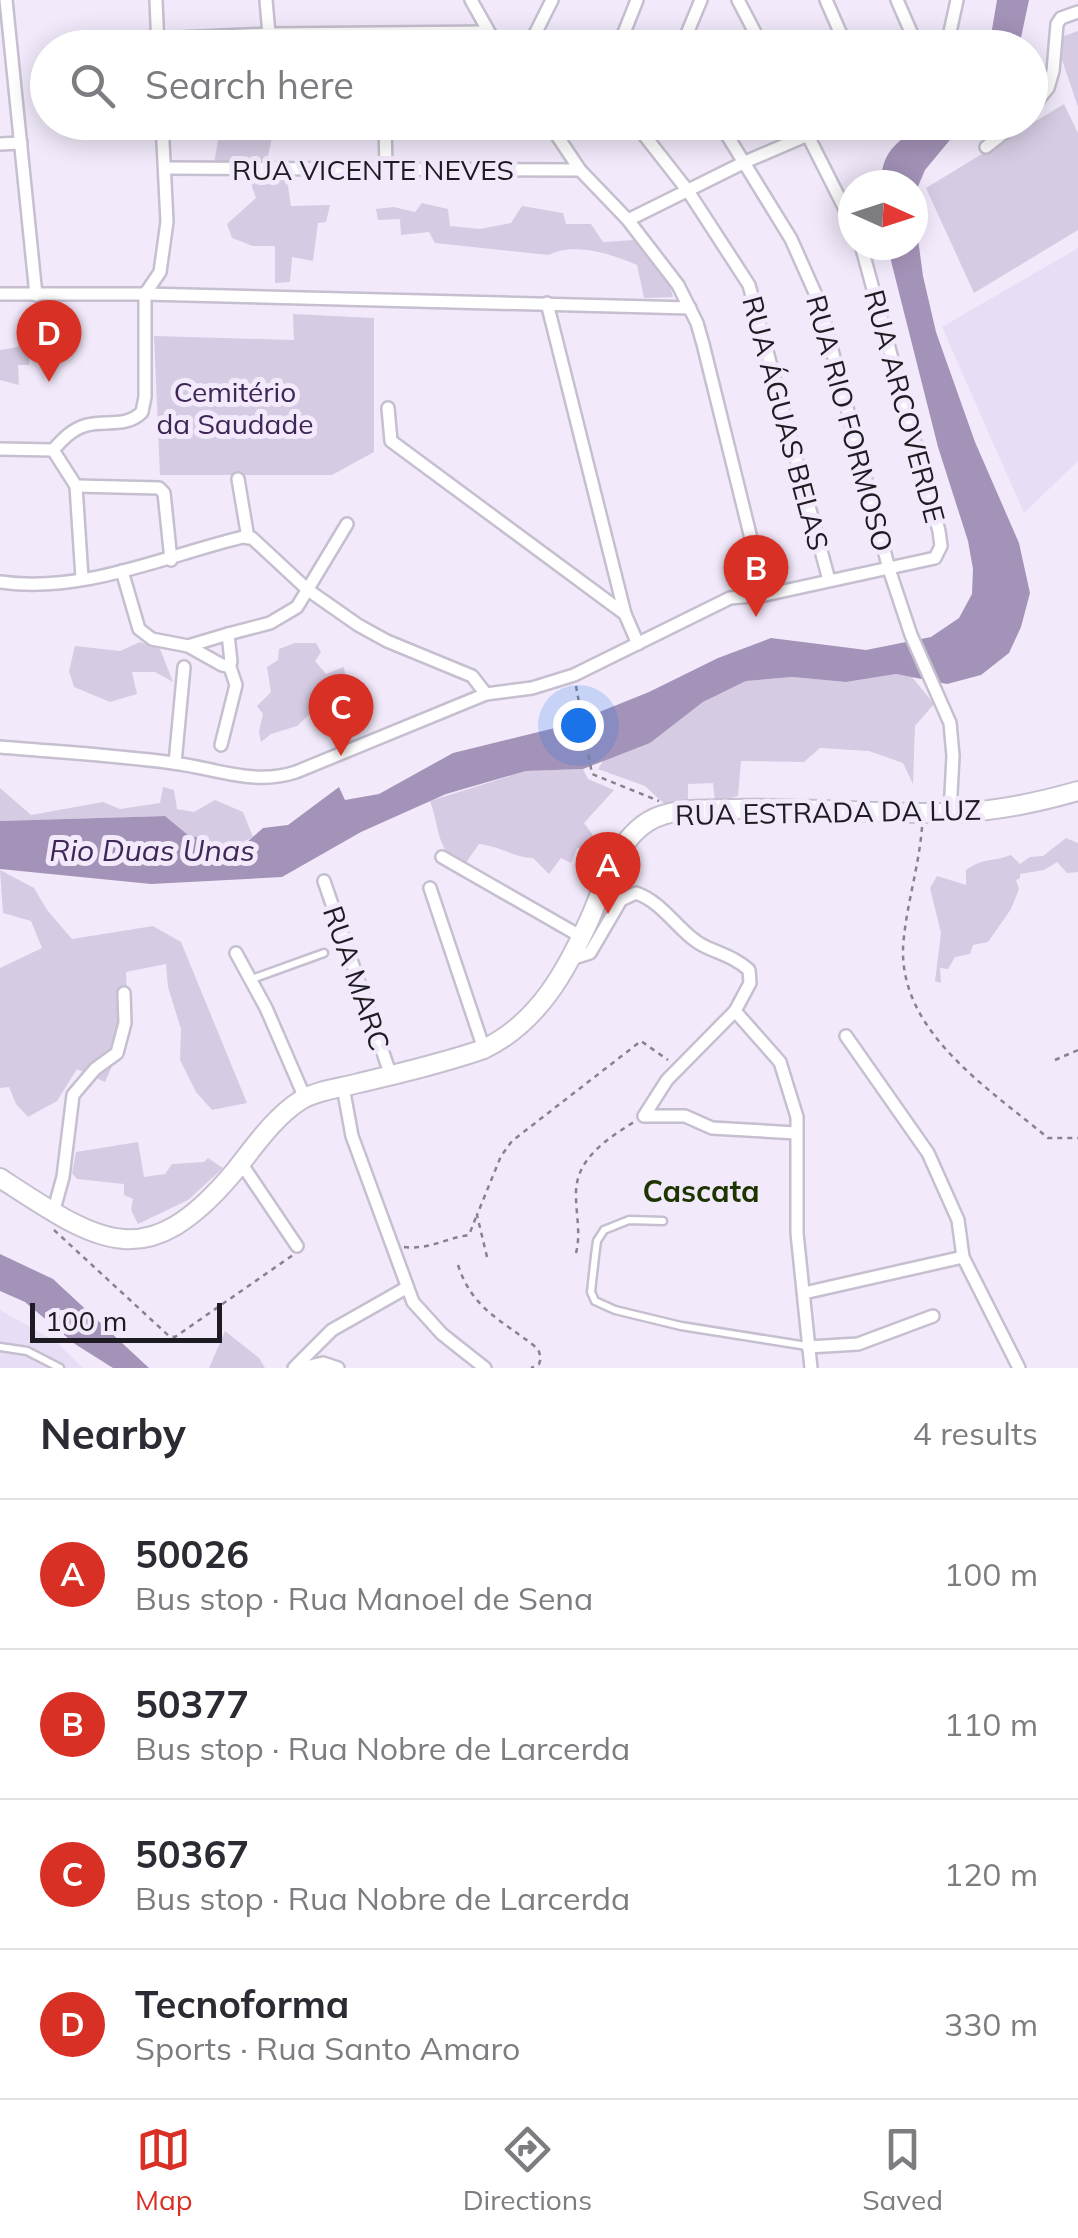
<!DOCTYPE html>
<meta charset="utf-8">
<style>
body{margin:0;font-family:Mulish,sans-serif;background:#f2f2f3;color:#2b2b33}
.compass{position:absolute;left:838px;top:170px;width:90px;height:90px;border-radius:50%;background:#fff;box-shadow:0 5px 25px #0003;rotate:93deg}
.scale{position:absolute;left:30px;bottom:25px;width:192px;box-sizing:border-box;padding-left:10px;border:5px solid #1e1c22;border-top:0;font-size:28px;line-height:35px;white-space:nowrap;color:#1e1c22;-webkit-text-stroke:8px #f2eafb;paint-order:stroke}
.you{position:absolute;left:578px;top:725px;width:35px;height:35px;margin:-25px;border:8px solid #fff;border-radius:50%;background:#1a73e8;box-shadow:0 0 0 15px #1a73e833}
.badge{display:grid;place-items:center;width:65px;height:65px;border-radius:50%;background:#d93025;color:#fff;font-size:32px;font-weight:700}
.pin{position:absolute;translate:-50% -82px;filter:drop-shadow(0 2px 5px #0008)}
.pin::after{content:'';position:absolute;top:52px;width:35px;height:30px;background:inherit;clip-path:polygon(0 0,100% 0,50% 100%)}
.list{margin:0;padding:0;list-style:none}
h2{display:flex;justify-content:space-between;align-items:center;height:130px;margin:0;padding:0 40px;font-size:42px}
h2 small{font-size:32px;font-weight:400;color:#7c7c81}
.list li{display:grid;grid-template-columns:65px 1fr auto;gap:30px;align-items:center;box-sizing:border-box;height:150px;padding:0 40px;border-top:2px solid #e1e1e2}
.list b{display:block;font-size:38px;white-space:nowrap}
.list p{margin:0;font-size:32px;white-space:nowrap;color:#7c7c81}
.list em{font-size:32px;font-style:normal;color:#7c7c81}
.icon{flex:none;width:55px;height:55px;fill:none;stroke:currentColor;stroke-width:2;stroke-linecap:round;stroke-linejoin:round}
.map{position:relative;flex:none;width:1078px;height:1368px;overflow:hidden}
.search{position:absolute;background:#fff;box-shadow:0 5px 25px #0003;left:30px;right:30px;top:30px;height:110px;display:flex;align-items:center;gap:25px;box-sizing:border-box;padding:0 35px;border-radius:55px;color:#7c7c81;font-size:38px}
.sheet{height:730px;background:#fff}
nav{display:flex;justify-content:space-around;align-items:center;box-sizing:border-box;height:140px;border-top:2px solid #e1e1e2;background:#fff;font-size:28px;color:#7c7c81}
nav a{display:grid;justify-items:center;gap:5px}
nav .on{color:#d93025}
.map>svg:first-child{display:block}
</style>
<div class="map">
<svg width="1078" height="1368" viewBox="0 0 1078 1368">
<rect width="100%" height="100%" fill="#f2eafb"/>
<g fill="#e7ddf4">
<path d="M1078,248V461L1024,513L942,327Z"/>
<path d="M0,1310L55,1341L83,1368H0Z"/>
</g>
<g fill="#d5cbe3">
<path d="M1078,31V107L1055,39Z"/>
<path d="M1064,104L1078,133V230L974,293L926,188Z"/>
<path d="M221,123H275L267,161L214,164Z"/>
<path d="M286,173L291,206L330,205L326,222L318,223L313,261L292,257L290,282L275,283V246H253L232,238L227,224L256,198L248,175Z"/>
<path d="M422,203L448,209L450,226L480,229L511,223L522,206L563,213L566,224H591L603,242L634,240L670,286L673,297L644,298L637,265C612,254 574,242 549,255L435,243L429,232L401,235L400,219L378,220L376,209L394,207L415,212Z"/>
<path d="M293,314L374,318V452L332,475H160L154,336L294,340Z"/>
<path d="M61,325L64,352L30,354L29,365H18L19,385L0,380V350L17,347L35,331Z"/>
<path d="M140,642L160,649L173,682L155,672H132L137,694L110,702L74,687L69,671L75,646L120,651Z"/>
<path d="M295,643H316L321,652L315,661L326,674L344,667L347,685L345,704L313,711L297,726L271,734L261,742L259,731L263,714L257,706L271,692L267,667L278,660L279,649Z"/>
<path d="M896,674L912,677L934,704L915,726L913,784L903,763L869,751L820,748L804,762L741,761L738,796L715,802L713,783L688,784V803L673,812L645,786L598,769L604,760L650,743L703,702L746,681L792,677L846,682Z"/>
<path d="M583,769L588,779L614,790L584,823L593,835L584,851L577,848L571,863L561,858L549,874L533,858C512,857 500,846 479,844L463,867C436,851 440,828 430,801L526,771Z"/>
<path d="M163,787L174,790L177,809L194,812L215,800L243,812L253,837L232,847L188,835L164,816L0,821V788L31,815L103,802L120,809L160,803Z"/>
<path d="M1066,838L1078,843V872L1067,873L1057,862L1044,870L1020,874V878L1016,880L1019,889L1011,909L988,942L973,945L970,954L955,957L948,969L940,968L941,983L935,981L941,933L930,888L937,876L966,885V870C987,856 990,863 1011,855L1020,864L1030,857L1043,856Z"/>
<path d="M0,870L34,888L47,910L72,939L153,926L181,942L247,1103L212,1110L196,1092L180,1060L181,1029L168,987L166,964L126,972L128,1030L105,1082L77,1069L57,1101L28,1117L16,1104L9,1087L0,1088V968L42,948L31,921L3,913Z"/>
<path d="M138,1142L144,1177L165,1174L172,1164L204,1162L208,1158L223,1168L188,1200L138,1224L131,1210L133,1199L124,1195V1184L77,1179L72,1173L76,1152Z"/>
<path d="M225,1331L259,1358L265,1368H209Z"/>
</g>
<g fill="#a493b8">
<path d="M997,0H1029L1019,47H989Z"/>
<path d="M924,123H964L925,170L916,191L915,217L923,276L936,332L975,442L1019,543L1030,593L1021,627L1009,653L981,675L947,684L896,674L846,682L792,677L746,681L703,702L650,743L583,769L526,771L446,794L361,832L282,877L151,884L0,869V821L165,816L188,835L232,847L247,842L263,828L288,825L339,787L345,800L379,794L453,753L567,725L649,692L718,658L771,638L866,650L931,637L959,618L972,594L973,569L968,541L938,447L889,253V245H913V185L881,183C882,148 899,142 924,123Z"/>
<path d="M0,1254L53,1279L149,1368H113L75,1344L25,1302L0,1291Z"/>
</g>
<g fill="none" stroke-linecap="round" stroke-linejoin="round">
<g stroke="#c6bfcf" stroke-width="11">
<g id="lane">
<path d="M252,979L324,953"/>
<path d="M663,1221L629,1220L604,1230L597,1241L595,1256L591,1292L595,1301L615,1310L681,1326L807,1346"/>
<path d="M0,1347L27,1351L60,1368"/>
</g>
</g>
<g stroke="#c6bfcf" stroke-width="16">
<g id="street">
<path d="M6,0L36,295"/>
<path d="M156,0L158,48"/>
<path d="M266,0L269,34"/>
<path d="M471,0L498,48"/>
<path d="M738,0L763,48"/>
<path d="M826,0L847,48"/>
<path d="M897,0L918,48"/>
<path d="M157,39L269,34L488,32"/>
<path d="M528,48L552,0"/>
<path d="M618,48L637,0"/>
<path d="M681,48L701,0"/>
<path d="M942,48L950,32L957,0"/>
<path d="M1030,110L1048,88L1053,71L1057,24L1061,18L1078,12"/>
<path d="M385,122L386,168"/>
<path d="M548,122L580,170L628,220L678,285L697,323L703,344L765,595"/>
<path d="M634,122L688,191L749,285L829,580"/>
<path d="M719,122L791,239L820,304L889,569L911,635L950,723L953,756L950,813"/>
<path d="M801,122L853,225"/>
<path d="M0,144L21,143"/>
<path d="M986,147L1018,122"/>
<path d="M165,168L580,170"/>
<path d="M628,220L745,162L838,122"/>
<path d="M0,294H145L690,308"/>
<path d="M547,303L625,614L638,644"/>
<path d="M388,408L391,441L625,614"/>
<path d="M0,449L53,450C63,439 72,429 87,425C106,420 126,428 142,412L145,397V294L160,272L167,222L162,122"/>
<path d="M53,450L76,486"/>
<path d="M238,479L248,538"/>
<path d="M76,486L159,488L164,493L171,560"/>
<path d="M76,486L82,578"/>
<path d="M122,571L139,629L152,639L188,646L222,665L226,666L231,662L228,634L188,646"/>
<path d="M0,582C83,594 164,556 243,537L252,538L308,590L358,625L387,641L472,676L486,694"/>
<path d="M228,634L270,623L297,607L347,524"/>
<path d="M221,745L236,685L229,664"/>
<path d="M0,747C57,752 115,755 173,763C215,768 253,786 296,772L486,694L532,688L574,675L730,598L765,595L935,558L941,546L939,531L861,245"/>
<path d="M175,763L184,667"/>
<path d="M442,857L580,936"/>
<path d="M324,881L391,1076"/>
<path d="M430,888L484,1049"/>
<path d="M236,953L266,1008L305,1098"/>
<path d="M568,960L590,953L621,900L636,893C665,903 680,935 706,947C721,954 736,958 749,970L750,983L735,1011L780,1062L797,1117V1233L811,1368"/>
<path d="M735,1011L667,1080L644,1116H685L712,1128L796,1133"/>
<path d="M846,1036L928,1153L958,1220L963,1257L1019,1368"/>
<path d="M343,1087L352,1136L413,1302L442,1334L485,1368"/>
<path d="M241,1163L297,1246"/>
<path d="M53,1213L63,1177L73,1095L95,1069L117,1053L125,1023L124,993"/>
<path d="M804,1293L963,1257"/>
<path d="M808,1347L858,1344L933,1316"/>
<path d="M294,1368L332,1330L406,1288"/>
<path d="M301,1368L323,1363L338,1368"/>
</g>
</g>
<g stroke="#c6bfcf" stroke-width="22">
<path id="secondary" d="M0,1178C98,1242 145,1278 234,1172C254,1147 274,1117 301,1100C318,1090 341,1088 359,1083C401,1073 443,1063 484,1049C539,1022 567,970 591,916C605,883 617,840 649,821C673,807 705,810 731,809C804,807 878,814 951,813C995,812 1036,803 1078,791"/>
</g>
<g stroke="#87828e" stroke-width="2.5" stroke-dasharray="5 5" stroke-linecap="butt">
<path d="M576,686L592,774L659,801"/>
<path d="M922,827C919,868 905,909 903,949C901,1034 991,1090 1048,1138H1078"/>
<path d="M1055,1060L1078,1050"/>
<path d="M54,1230L169,1336L175,1337L293,1255"/>
<path d="M404,1247C429,1250 446,1238 469,1235L476,1217"/>
<path d="M576,1253C581,1234 576,1215 576,1195C575,1159 607,1139 634,1122"/>
<path d="M487,1257L477,1215L501,1156L512,1141L641,1041L668,1060"/>
<path d="M458,1265C473,1311 503,1320 538,1349L541,1358L539,1364L531,1368"/>
</g>
<use href="#lane" stroke="#fff" stroke-width="6"/>
<use href="#street" stroke="#fff" stroke-width="11"/>
<use href="#secondary" stroke="#fff" stroke-width="18"/>
</g>
<g text-anchor="middle" dominant-baseline="central" stroke-width="10" stroke-linejoin="round" paint-order="stroke">
<g font-size="28" fill="#1e1c22" stroke="#f2eafb">
<text x="373" y="169">RUA VICENTE NEVES</text>
<text transform="translate(905 406) rotate(75)">RUA ARCOVERDE</text>
<text transform="translate(786 423) rotate(75)">RUA ÁGUAS BELAS</text>
<text transform="translate(850 423) rotate(75)">RUA RIO FORMOSO</text>
<text transform="translate(828 812) rotate(-1)">RUA ESTRADA DA LUZ</text>
<text transform="translate(357 978) rotate(71)">RUA MARC</text>
</g>
<g font-size="28" fill="#3f2657" stroke="#f2eafb">
<text x="235" y="391">Cemitério<tspan x="235" dy="32">da Saudade</tspan></text>
</g>
<g font-size="30" font-style="italic" fill="#402758" stroke="#f2eafb">
<text x="152" y="850">Rio Duas Unas</text>
</g>
<g font-size="30" font-weight="bold" fill="#1e3501" stroke="#f2eafb">
<text x="701" y="1191">Cascata</text>
</g>
</g>
</svg>
<svg class="compass" viewBox="-18 -18 36 36"><path d="M0-13l5 13h-10z" fill="#e53935"/><path d="M0 13l5-13h-10z" fill="#7c7c81"/></svg>
<div class="scale">100 m</div>
<div class="you"></div>
<div class="pin badge" style="left:608px;top:914px">A</div>
<div class="pin badge" style="left:756px;top:617px">B</div>
<div class="pin badge" style="left:341px;top:756px">C</div>
<div class="pin badge" style="left:49px;top:382px">D</div>
<div class="search"><svg class="icon" aria-label="search" viewBox="0 0 24 24"><circle cx="10" cy="10" r="6"/><path d="M15 15l6 6"/></svg>Search here</div>
</div>
<section class="sheet">
<h2>Nearby<small>4 results</small></h2>
<ul class="list">
<li><span class="badge">A</span><div><b>50026</b><p>Bus stop · Rua Manoel de Sena</p></div><em>100 m</em></li>
<li><span class="badge">B</span><div><b>50377</b><p>Bus stop · Rua Nobre de Larcerda</p></div><em>110 m</em></li>
<li><span class="badge">C</span><div><b>50367</b><p>Bus stop · Rua Nobre de Larcerda</p></div><em>120 m</em></li>
<li><span class="badge">D</span><div><b>Tecnoforma</b><p>Sports · Rua Santo Amaro</p></div><em>330 m</em></li>
</ul>
</section>
<nav>
<a class="on"><svg class="icon" aria-label="map" viewBox="0 0 24 24"><path d="M3 6l6-2 6 2 6-2v14l-6 2-6-2-6 2zM9 4v14M15 6v14"/></svg>Map</a>
<a><svg class="icon" aria-label="directions" viewBox="0 0 24 24"><path d="M12 3l9 9-9 9-9-9zM9 14v-3h6M13 9l2 2-2 2"/></svg>Directions</a>
<a><svg class="icon" aria-label="saved" viewBox="0 0 24 24"><path d="M7 4h10v16l-5-4-5 4z"/></svg>Saved</a>
</nav>
